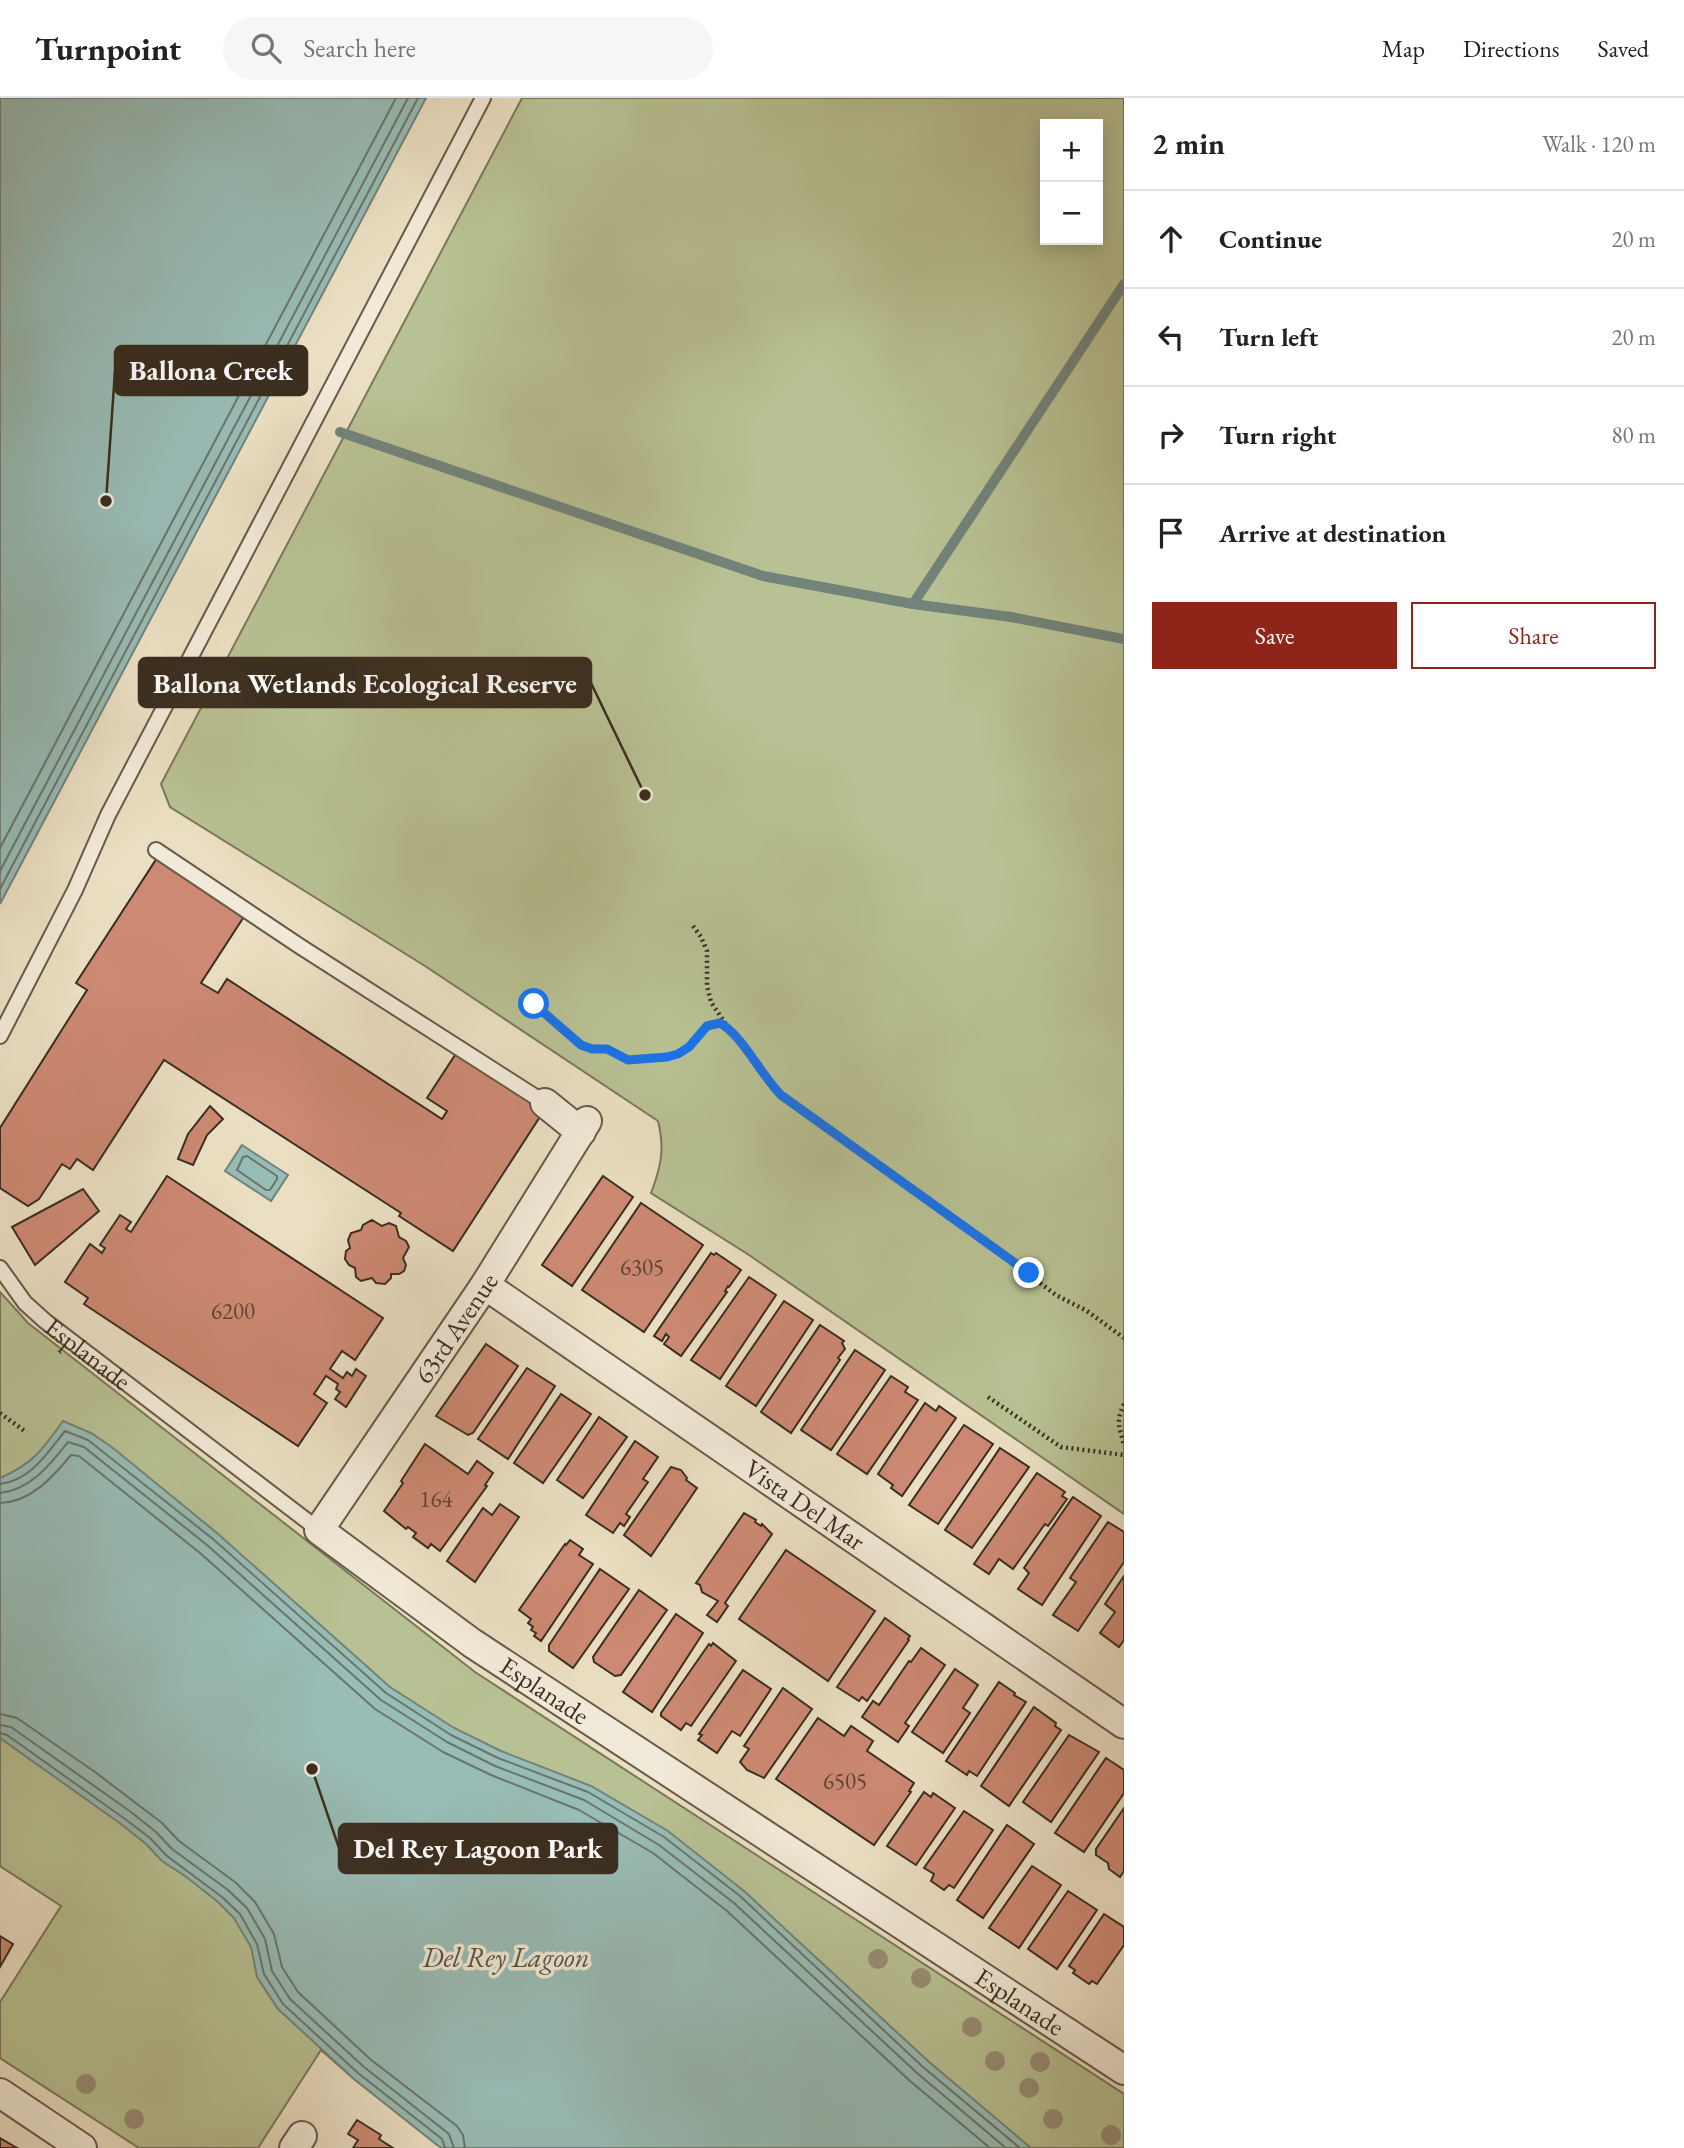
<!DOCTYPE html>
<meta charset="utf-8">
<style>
body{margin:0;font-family:"EB Garamond",serif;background:#f6f6f6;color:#222}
.controls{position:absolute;right:21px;top:21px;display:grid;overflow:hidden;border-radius:0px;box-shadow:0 4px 18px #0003}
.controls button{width:63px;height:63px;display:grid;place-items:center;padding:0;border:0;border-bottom:2px solid #e0e0e0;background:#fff;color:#222;font:35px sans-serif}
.stop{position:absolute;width:21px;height:21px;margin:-16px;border:5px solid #1a73e8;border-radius:50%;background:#fff}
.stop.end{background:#1a73e8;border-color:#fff;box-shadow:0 2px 7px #0008}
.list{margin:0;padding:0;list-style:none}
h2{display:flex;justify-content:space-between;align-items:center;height:91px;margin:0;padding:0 28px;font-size:30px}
h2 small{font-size:23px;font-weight:400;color:#767676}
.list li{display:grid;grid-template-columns:46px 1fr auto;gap:21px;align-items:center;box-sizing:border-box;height:98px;padding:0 28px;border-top:2px solid #e0e0e0}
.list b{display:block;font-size:26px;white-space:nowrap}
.list em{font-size:23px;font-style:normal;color:#767676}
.actions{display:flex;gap:14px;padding:21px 28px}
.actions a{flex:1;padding:16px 0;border:2px solid #8f2418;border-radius:0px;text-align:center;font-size:24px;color:#8f2418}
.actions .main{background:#8f2418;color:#fff}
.icon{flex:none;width:38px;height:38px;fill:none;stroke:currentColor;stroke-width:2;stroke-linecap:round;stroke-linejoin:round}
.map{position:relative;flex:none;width:1124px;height:2050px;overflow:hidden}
header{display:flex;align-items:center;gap:42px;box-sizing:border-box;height:98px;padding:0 35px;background:#fff;border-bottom:2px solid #e0e0e0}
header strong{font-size:33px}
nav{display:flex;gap:38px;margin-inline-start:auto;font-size:24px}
.search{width:490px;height:63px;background:#f6f6f6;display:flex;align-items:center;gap:18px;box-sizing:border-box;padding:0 24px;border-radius:38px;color:#767676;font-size:26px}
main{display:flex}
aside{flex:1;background:#fff}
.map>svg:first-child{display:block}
</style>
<header>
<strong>Turnpoint</strong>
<div class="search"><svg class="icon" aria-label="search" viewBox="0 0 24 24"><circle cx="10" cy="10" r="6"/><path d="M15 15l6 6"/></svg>Search here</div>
<nav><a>Map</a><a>Directions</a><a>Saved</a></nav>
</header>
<main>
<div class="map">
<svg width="1124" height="2050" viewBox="0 0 1124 2050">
<rect width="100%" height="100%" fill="#ebdfc3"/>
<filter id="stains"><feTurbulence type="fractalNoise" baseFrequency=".00286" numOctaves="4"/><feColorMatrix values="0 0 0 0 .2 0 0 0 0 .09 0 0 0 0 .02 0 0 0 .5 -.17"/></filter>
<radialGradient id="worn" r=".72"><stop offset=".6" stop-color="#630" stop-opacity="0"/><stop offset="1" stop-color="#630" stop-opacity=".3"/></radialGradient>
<g fill="#b8c193" stroke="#79785a" stroke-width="2" fill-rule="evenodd">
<path d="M522,0H1124V1416L749,1157L651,1095C661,1069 665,1051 658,1023L425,868L170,709L161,686ZM1098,26V142H1045V26Z"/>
<path d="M0,1194L28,1225L475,1574L1124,1996V2050H442L354,1981L321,1952L258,2050H139L0,1960V1904L61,1808L0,1768Z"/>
</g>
<g fill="#98bcb6" stroke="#72837a" stroke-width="2">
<path d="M0,0H426L0,806Z"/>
<path d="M242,1047L288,1077L271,1103L225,1073Z"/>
<path d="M63,1323L91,1335L113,1350L217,1435L390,1589L454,1630L501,1653L591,1688L668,1733L744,1793L928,1963L1031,2050H442L437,2047L354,1981L278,1911L257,1879L251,1849L234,1820L218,1804L185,1778L162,1763L146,1746L121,1726L0,1640V1380C34,1365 42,1352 63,1323Z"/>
</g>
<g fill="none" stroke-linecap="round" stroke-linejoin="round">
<g stroke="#69756b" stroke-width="2">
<path d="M0,750L396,0"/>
<path d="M0,773L408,0"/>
<path d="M0,791L418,0"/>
<path d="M247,1058L277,1078V1081L270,1092H266L237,1072L243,1059Z"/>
<path d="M0,1386C31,1382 47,1355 65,1333L88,1342L213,1441L386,1595L451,1637L498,1660L588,1694L664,1739L740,1798L923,1969L1020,2050"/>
<path d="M0,1395C31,1392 50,1366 68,1344L84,1349L207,1447L381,1602L447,1644L495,1668L584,1702L659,1747L734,1805L917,1975L1006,2050"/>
<path d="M0,1405C31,1404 53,1379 71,1357L79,1358L200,1455L375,1611L443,1654L491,1677L579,1712L653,1755L727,1813L910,1983L990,2050"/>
<path d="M0,1616L17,1620L95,1674L162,1725L179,1743L235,1784L255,1804L274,1836L282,1869L298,1894L370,1961L457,2028L463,2037L465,2050"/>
<path d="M0,1627L11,1629L131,1714L156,1734L172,1751L228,1792L247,1810L265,1841L272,1873L290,1901L364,1969L449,2036L454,2050"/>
<path d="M0,1635L7,1637L125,1721L150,1740L167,1758L222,1799L240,1816L257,1846L264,1876L283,1906L358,1975L442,2041L445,2050"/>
</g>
<g stroke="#72837a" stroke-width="10">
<path d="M340,334L763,478L913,506L1011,519L1124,541"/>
<path d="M913,506L1124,186"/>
</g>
</g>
<g fill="#cd8973" stroke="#3a2e20" stroke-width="2">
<path d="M157,760L245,817L201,885L218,895L227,881L442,1021L447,1013L427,1000L457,954L545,1011L453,1153L399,1118L401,1115L164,962L93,1072L77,1061L70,1071L62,1066L39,1101L28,1108L0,1090V1030L87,892L76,885Z"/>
<path d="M210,1008L223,1021L207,1037L193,1067L178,1061L188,1036Z"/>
<path d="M167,1078L383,1220L355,1262L342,1253L330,1271L343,1280L347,1274L352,1278L356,1271L366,1278L346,1309L335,1301L340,1294L336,1291L338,1286L326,1278L314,1296L327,1305L298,1348L84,1206L88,1200L65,1184L90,1146L102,1155L105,1150L100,1147L120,1117L131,1124L126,1131L131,1134Z"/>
<path d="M603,1078L633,1099L572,1188L542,1167Z"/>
<path d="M83,1091L99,1113L35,1167L12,1129Z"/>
<path d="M641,1105L703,1147L644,1234L582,1192Z"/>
<path d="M372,1122L382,1128L389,1125L396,1128L399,1139L406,1143L409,1149L403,1160L406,1167L404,1173L399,1176H391V1180L385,1186L376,1185L372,1180L361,1183L356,1179L355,1170L349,1167L345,1161L346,1153L350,1150L348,1142L351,1135L361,1132L363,1127Z"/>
<path d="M711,1155L714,1157L716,1155L741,1172L729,1189L728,1188L725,1193L727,1194L681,1258L664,1246L669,1239L666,1236L662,1243L654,1238Z"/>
<path d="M749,1179L776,1197L720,1281L691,1262Z"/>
<path d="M784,1203L813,1222L756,1308L726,1288Z"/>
<path d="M820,1227L844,1243L842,1245L845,1251L838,1260L840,1262L791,1335L761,1314Z"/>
<path d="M486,1246L518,1268L473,1335L468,1337L436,1318Z"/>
<path d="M855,1252L885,1272L831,1352L801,1332Z"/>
<path d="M527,1270L555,1288L508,1361L478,1341Z"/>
<path d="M891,1278L908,1289L905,1294L918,1302L867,1376L837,1356Z"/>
<path d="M561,1296L591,1316L543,1385L514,1365Z"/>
<path d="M925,1305L936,1313L939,1308L956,1320L902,1398L891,1390L893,1387L878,1376Z"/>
<path d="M599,1319L627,1339L583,1400L557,1382Z"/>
<path d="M964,1327L993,1346L938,1426L909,1407Z"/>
<path d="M635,1343L658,1359L643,1381L648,1384L626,1416L630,1419L624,1428L620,1425L613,1435L586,1417Z"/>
<path d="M425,1346L468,1376L477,1363L493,1375L485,1387L487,1388L440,1453L431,1446L428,1450L413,1439L416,1435L408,1429L406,1431L384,1413L403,1385L401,1383Z"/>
<path d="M1000,1350L1029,1369L972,1450L945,1432Z"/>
<path d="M671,1369L681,1372L687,1380L686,1382L697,1390L651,1458L624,1437Z"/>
<path d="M1037,1375L1065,1394L1062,1398L1067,1401L1048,1428L1045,1426L1013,1471L999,1461L989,1476L974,1466Z"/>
<path d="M1073,1399L1101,1418L1042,1507L1018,1491L1029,1475L1024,1470Z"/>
<path d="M500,1406L519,1419L475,1484L447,1463L483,1410L492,1417Z"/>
<path d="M744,1415L756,1422L755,1424L761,1428L762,1426L772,1436L725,1505L728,1508L717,1524L707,1517L718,1503L702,1494L700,1487L696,1485Z"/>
<path d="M1108,1424L1124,1434V1464L1078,1533L1053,1517L1076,1484L1070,1480Z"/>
<path d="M570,1442L583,1451L579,1457L593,1466L541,1543L534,1538L536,1535L531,1532L533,1529L528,1525L531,1521L519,1512L565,1446L566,1447Z"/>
<path d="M786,1452L875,1513L828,1583L739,1521Z"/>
<path d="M600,1471L629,1491L573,1570L549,1553V1547Z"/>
<path d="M1124,1478V1542L1119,1549L1100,1535L1115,1514L1105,1506Z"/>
<path d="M639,1492L667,1512L621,1577L615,1578L594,1564L593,1559Z"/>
<path d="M676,1516L703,1535L652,1614L623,1594Z"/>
<path d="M885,1520L910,1538L908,1541L909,1542L867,1603L862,1599L859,1603L837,1589Z"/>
<path d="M713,1545L736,1563L691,1628L686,1625L681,1632L661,1618V1615L709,1546L711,1548Z"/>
<path d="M921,1550L945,1567L905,1625L909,1628L898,1644L862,1619L873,1603L879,1607L909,1563L911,1564Z"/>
<path d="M955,1571L978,1587L963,1610L970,1615L943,1655L912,1634Z"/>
<path d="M743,1572L771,1591L740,1638L732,1633L717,1655L698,1642L702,1637L699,1636Z"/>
<path d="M999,1584L1015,1595L1014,1597L1026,1604L977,1678L969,1673L967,1677L946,1663Z"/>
<path d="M783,1590L812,1611L764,1680L747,1672L740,1664L749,1651L744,1648Z"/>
<path d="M1034,1609L1056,1625L1055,1628L1061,1632L1009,1708L981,1688Z"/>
<path d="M818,1620L844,1638L851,1628L873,1643L867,1653L914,1685L909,1693L911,1694L874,1747L776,1681Z"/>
<path d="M1069,1637L1099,1654L1051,1724L1023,1704Z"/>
<path d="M1106,1660L1124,1672V1695L1084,1754L1055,1735Z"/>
<path d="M924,1694L931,1699L933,1695L955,1710L916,1767L887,1748Z"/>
<path d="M1124,1710V1773L1120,1779L1109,1771L1108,1765L1096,1757V1751Z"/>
<path d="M964,1713L993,1732L954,1790L949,1787L944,1792L931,1783L934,1776L924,1770Z"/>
<path d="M1007,1727L1034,1746L983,1820L957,1802Z"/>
<path d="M1032,1768L1061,1787L1019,1850L989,1830Z"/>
<path d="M1068,1793L1097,1812L1057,1871L1028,1851Z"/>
<path d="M1104,1816L1124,1829V1847L1097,1886L1092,1883L1089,1886L1073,1875L1075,1872L1069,1868Z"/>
<path d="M0,1838L13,1846L0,1869Z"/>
<path d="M357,2022L381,2037L379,2041L393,2050H353L358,2042L348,2036Z"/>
<path d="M0,2040L17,2050H0Z"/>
</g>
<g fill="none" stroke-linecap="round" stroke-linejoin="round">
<g stroke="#665a49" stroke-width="18">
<g id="service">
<path d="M156,752L301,849L545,1005"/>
<path d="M0,938L75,792L108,717L483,0"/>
<path id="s1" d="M0,1170L25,1205L45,1223L319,1432"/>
</g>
</g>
<g stroke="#665a49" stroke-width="32">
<g id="minor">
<path d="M545,1005L581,1034"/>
<path id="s2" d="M587,1023L485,1187L319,1432L472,1545L1124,1972"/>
<path id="s3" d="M485,1187L1124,1626"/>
<path d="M0,1995L82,2050"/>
<path d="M294,2050L302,2038"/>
</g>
</g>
<g stroke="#3a2e20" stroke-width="4.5" stroke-dasharray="2 3.5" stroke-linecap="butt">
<path d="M693,828L701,839L707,853V888L711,904L731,934L781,997L944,1113L1056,1197L1087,1213L1124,1240"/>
<path d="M534,906C549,917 572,944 588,950C595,953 603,951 609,952C616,954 622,961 628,962C637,964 674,958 681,954C695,946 705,919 724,927"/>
<path d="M988,1299L1061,1349L1124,1357"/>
<path d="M1124,1306C1115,1326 1120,1328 1124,1348"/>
<path d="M0,1315L26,1334"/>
</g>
<use href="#service" stroke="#f2ead8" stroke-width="14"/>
<use href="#minor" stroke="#f2ead8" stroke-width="28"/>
</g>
<g fill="#978e76">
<circle cx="878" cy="1861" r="10"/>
<circle cx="921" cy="1880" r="10"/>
<circle cx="972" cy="1929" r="10"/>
<circle cx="995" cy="1963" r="10"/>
<circle cx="1040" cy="1964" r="10"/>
<circle cx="86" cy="1986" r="10"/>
<circle cx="1029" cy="1990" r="10"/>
<circle cx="134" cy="2021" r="10"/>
<circle cx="1053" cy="2021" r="10"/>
<circle cx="1111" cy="2037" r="10"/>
</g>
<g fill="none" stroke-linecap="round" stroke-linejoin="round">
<path stroke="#1a73e8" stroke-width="9" d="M534,906L581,947L592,951H607L628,962L667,959L678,956L689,949L707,928L720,925C742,937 761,977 781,997L1029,1175"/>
</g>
<g text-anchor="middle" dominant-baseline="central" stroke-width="7" stroke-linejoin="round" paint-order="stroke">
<g font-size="23" fill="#5f4535">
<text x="642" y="1169">6305</text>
<text x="233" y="1213">6200</text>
<text x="436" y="1401">164</text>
<text x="845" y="1683">6505</text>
</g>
<g font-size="26" fill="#3a2e20" stroke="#f2ead8">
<text transform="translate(456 1230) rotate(-56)">63rd Avenue</text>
<text stroke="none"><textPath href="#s1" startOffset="124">Esplanade</textPath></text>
<text stroke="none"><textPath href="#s3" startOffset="388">Vista Del Mar</textPath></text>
<text stroke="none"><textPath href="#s2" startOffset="766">Esplanade</textPath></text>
<text stroke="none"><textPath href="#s2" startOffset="1334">Esplanade</textPath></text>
</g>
<g font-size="28" font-style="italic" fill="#525246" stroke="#f2ead8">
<text x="506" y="1859">Del Rey Lagoon</text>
</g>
</g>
<path fill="none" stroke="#3a2e20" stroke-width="2.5" d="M106 403L115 273M645 697L591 585M312 1671L339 1750"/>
<g fill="#3a2e20" stroke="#f2ead8" stroke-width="2.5">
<circle cx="106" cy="403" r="7"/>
<circle cx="645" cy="697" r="7"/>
<circle cx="312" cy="1671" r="7"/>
</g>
<g fill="#3a2e20" stroke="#3a2e20" stroke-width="2.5">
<rect x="115" y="248" width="192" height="49" rx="7"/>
<rect x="139" y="560" width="452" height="49" rx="7"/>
<rect x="339" y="1726" width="278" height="49" rx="7"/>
</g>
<g font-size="28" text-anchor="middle" font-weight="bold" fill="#fff">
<text x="211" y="282">Ballona Creek</text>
<text x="365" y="595">Ballona Wetlands Ecological Reserve</text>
<text x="478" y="1760">Del Rey Lagoon Park</text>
</g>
<rect width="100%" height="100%" filter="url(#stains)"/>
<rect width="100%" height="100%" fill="url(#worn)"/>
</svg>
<div class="controls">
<button>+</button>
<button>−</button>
</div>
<div class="stop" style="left:534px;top:906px"></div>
<div class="stop end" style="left:1029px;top:1175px"></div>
</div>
<aside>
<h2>2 min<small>Walk · 120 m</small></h2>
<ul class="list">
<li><svg class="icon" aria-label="ahead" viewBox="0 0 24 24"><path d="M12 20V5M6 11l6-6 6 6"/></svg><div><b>Continue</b></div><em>20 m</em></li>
<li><svg class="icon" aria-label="left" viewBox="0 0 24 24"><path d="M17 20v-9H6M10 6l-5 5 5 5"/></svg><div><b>Turn left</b></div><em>20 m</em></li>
<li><svg class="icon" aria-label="right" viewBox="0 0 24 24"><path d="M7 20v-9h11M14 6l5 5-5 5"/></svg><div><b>Turn right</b></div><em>80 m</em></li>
<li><svg class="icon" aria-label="arrive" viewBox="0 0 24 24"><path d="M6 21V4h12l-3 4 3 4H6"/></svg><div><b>Arrive at destination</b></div></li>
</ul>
<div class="actions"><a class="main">Save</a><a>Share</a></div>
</aside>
</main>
